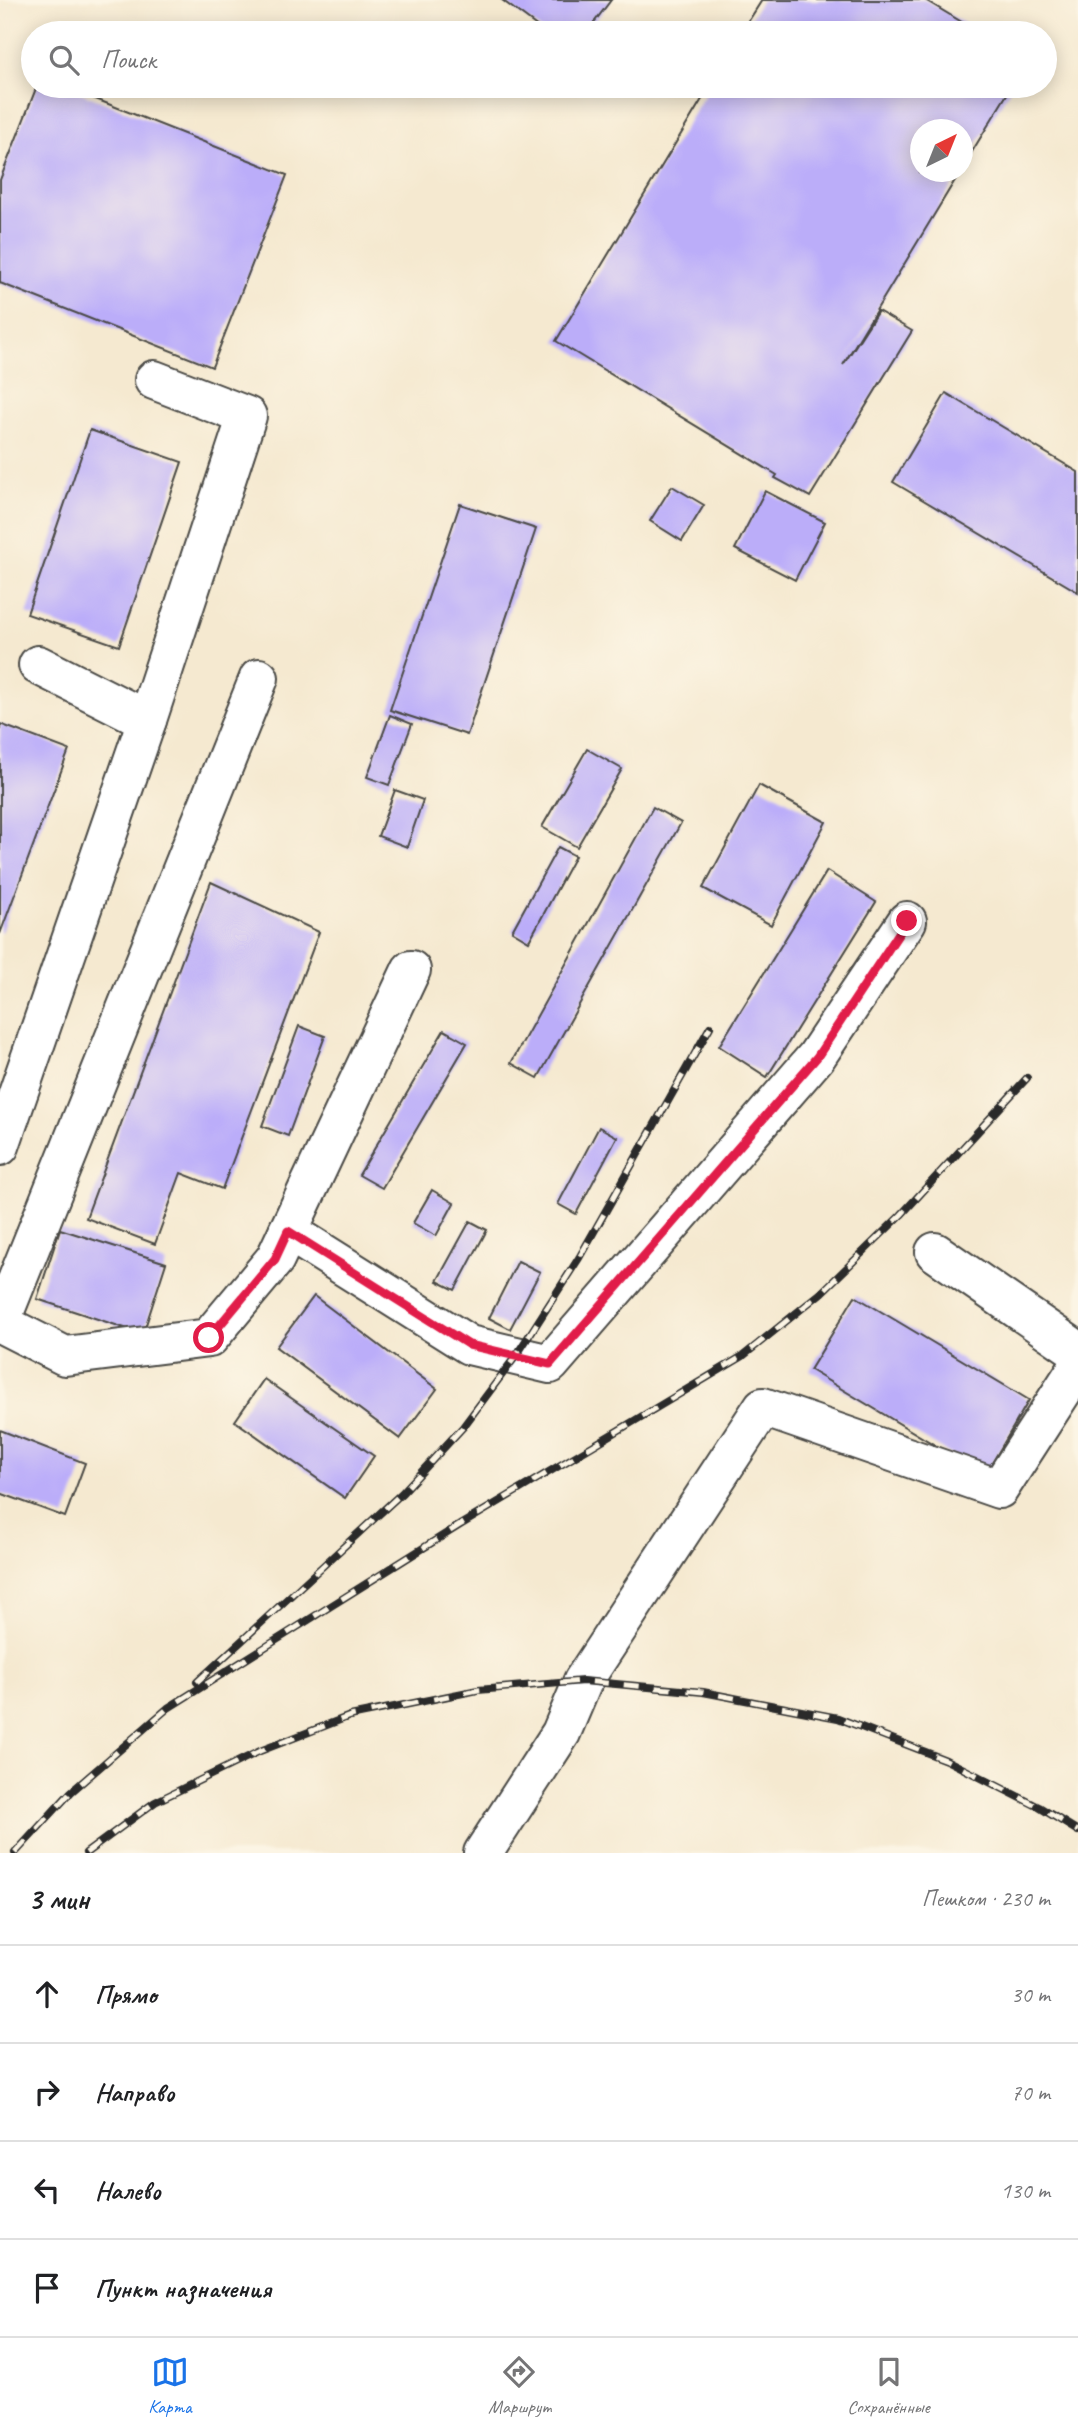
<!DOCTYPE html>
<html lang="ru">
<meta charset="utf-8">
<style>
body{margin:0;font-family:Caveat,sans-serif;background:#f6f6f6;color:#202124}
.compass{position:absolute;left:910px;top:119px;width:63px;height:63px;border-radius:50%;background:#fff;box-shadow:0 4px 18px #0003;rotate:43deg}
.stop{position:absolute;width:21px;height:21px;margin:-16px;border:5px solid #e11d48;border-radius:50%;background:#fff}
.stop.end{background:#e11d48;border-color:#fff;box-shadow:0 2px 7px #0008}
.list{margin:0;padding:0;list-style:none}
h2{display:flex;justify-content:space-between;align-items:center;height:91px;margin:0;padding:0 28px;font-size:30px}
h2 small{font-size:23px;font-weight:400;color:#757577}
.list li{display:grid;grid-template-columns:46px 1fr auto;gap:21px;align-items:center;box-sizing:border-box;height:98px;padding:0 28px;border-top:2px solid #e0e0e0}
.list b{display:block;font-size:26px;white-space:nowrap}
.list em{font-size:23px;font-style:normal;color:#757577}
.icon{flex:none;width:38px;height:38px;fill:none;stroke:currentColor;stroke-width:2;stroke-linecap:round;stroke-linejoin:round}
.map{position:relative;flex:none;width:1078px;height:1853px;overflow:hidden}
.search{position:absolute;background:#fff;box-shadow:0 4px 18px #0003;left:21px;right:21px;top:21px;height:77px;display:flex;align-items:center;gap:18px;box-sizing:border-box;padding:0 24px;border-radius:38px;color:#757577;font-size:26px}
.sheet{height:483px;background:#fff}
nav{display:flex;justify-content:space-around;align-items:center;box-sizing:border-box;height:98px;border-top:2px solid #e0e0e0;background:#fff;font-size:19px;color:#757577}
nav a{display:grid;justify-items:center;gap:4px}
nav .on{color:#1a73e8}
.map>svg:first-child{display:block}
</style>
<div class="map">
<svg width="1078" height="1853" viewBox="0 0 1078 1853">
<rect width="100%" height="100%" fill="#fcf5e5"/>
<filter id="ink" filterUnits="userSpaceOnUse"><feTurbulence type="fractalNoise" baseFrequency=".0143" numOctaves="2"/><feDisplacementMap in="SourceGraphic" scale="14" xChannelSelector="R" yChannelSelector="G"/><feConvolveMatrix kernelMatrix="1 2 1 2 8 2 1 2 1" color-interpolation-filters="sRGB"/></filter>
<filter id="wash" filterUnits="userSpaceOnUse"><feTurbulence type="fractalNoise" baseFrequency=".00686" numOctaves="4" result="noise"/><feDisplacementMap in="SourceGraphic" scale="28" xChannelSelector="R" yChannelSelector="G"/><feGaussianBlur stdDeviation="1.57" result="paint"/><feColorMatrix in="noise" values="0 0 0 0 0 0 0 0 0 0 0 0 0 0 0 0 0 1.4 0 .05"/><feComposite in="paint" operator="in"/></filter>
<g filter="url(#wash)">
<rect width="100%" height="100%" fill="#f5e9d0"/>
<g id="blocks">
<g fill="#bbadf9">
<path d="M502,0H611L586,33H546Z"/>
<path d="M762,0H925L980,33H741Z"/>
<path d="M37,86H63L287,175L212,367L0,283V180Z"/>
<path d="M710,86H1012L962,168V130H920V172H960L843,365L878,311L912,331L810,497L775,478L777,475L556,341Z"/>
<path d="M946,393L1078,472V592L893,482Z"/>
<path d="M90,430L182,462L119,646L27,614Z"/>
<path d="M672,486L704,505L682,541L650,521Z"/>
<path d="M765,491L825,522L795,580L735,549Z"/>
<path d="M460,504L536,529L467,735L390,710Z"/>
<path d="M390,715L412,724L389,785L367,777Z"/>
<path d="M0,724L69,750L0,934Z"/>
<path d="M587,749L622,769L577,847L542,827Z"/>
<path d="M759,785L826,822L771,925L703,888Z"/>
<path d="M395,790L423,800L407,847L378,836Z"/>
<path d="M653,807L681,823L538,1078L511,1063Z"/>
<path d="M558,847L575,856L529,941L512,931Z"/>
<path d="M827,871L876,902L767,1077L719,1046Z"/>
<path d="M211,882L319,932L222,1189L181,1173L155,1244L86,1218Z"/>
<path d="M299,1026L325,1036L288,1136L262,1126Z"/>
<path d="M444,1030L467,1043L382,1188L359,1175Z"/>
<path d="M599,1127L617,1137L576,1214L558,1204Z"/>
<path d="M432,1190L454,1203L436,1236L413,1223Z"/>
<path d="M470,1221L487,1230L455,1290L437,1281Z"/>
<path d="M60,1229L166,1263L143,1334L37,1299Z"/>
<path d="M518,1261L540,1272L510,1329L489,1318Z"/>
<path d="M314,1296L437,1389L400,1439L276,1347Z"/>
<path d="M855,1296L1029,1400L985,1475L810,1370Z"/>
<path d="M264,1379L374,1456L345,1498L235,1421Z"/>
<path d="M0,1430L85,1463L65,1517L0,1493Z"/>
</g>
</g>
</g>
<g filter="url(#ink)">
<use href="#blocks" fill-opacity="0" stroke="#494844" stroke-width="2"/>
<g fill="none" stroke-linecap="round" stroke-linejoin="round">
<g stroke="#494844" stroke-width="42">
<g id="minor">
<path d="M38,665L147,720"/>
<path d="M0,1146L147,720L247,416L154,380"/>
<path d="M288,1231L469,1345L550,1364L816,1057L907,921"/>
<path d="M935,1252L1078,1351"/>
<path d="M0,1323L259,678"/>
<path d="M0,1323L65,1356L209,1338L275,1259L411,970"/>
<path d="M483,1853L561,1733L583,1681L763,1407L999,1489L1078,1367"/>
</g>
</g>
<use href="#minor" stroke="#fff" stroke-width="38"/>
<g stroke="#2b2b2b" stroke-width="8">
<g id="rail">
<path d="M197,1682L402,1493L463,1427L516,1356L579,1258L710,1027"/>
<path d="M15,1853L71,1792L168,1708L460,1525L743,1356L821,1293L901,1215L1027,1078"/>
<path d="M86,1853L155,1802L260,1751L350,1716L478,1690L583,1681L703,1692L838,1718L946,1760L1039,1807L1078,1831"/>
</g>
</g>
<use href="#rail" stroke="#fcf5e5" stroke-width="5" stroke-dasharray="16" stroke-linecap="butt"/>
</g>
</g>
<g fill="none" stroke-linecap="round" stroke-linejoin="round" filter="url(#ink)">
<path stroke="#e11d48" stroke-width="9" d="M209,1338L275,1259L288,1231L469,1345L550,1364L817,1057L907,921"/>
</g>
</svg>
<svg class="compass" viewBox="-18 -18 36 36"><path d="M0-13l5 13h-10z" fill="#e53935"/><path d="M0 13l5-13h-10z" fill="#757577"/></svg>
<div class="stop" style="left:209px;top:1338px"></div>
<div class="stop end" style="left:907px;top:921px"></div>
<div class="search"><svg class="icon" aria-label="search" viewBox="0 0 24 24"><circle cx="10" cy="10" r="6"/><path d="M15 15l6 6"/></svg>Поиск</div>
</div>
<section class="sheet">
<h2>3 мин<small>Пешком · 230 m</small></h2>
<ul class="list">
<li><svg class="icon" aria-label="ahead" viewBox="0 0 24 24"><path d="M12 20V5M6 11l6-6 6 6"/></svg><div><b>Прямо</b></div><em>30 m</em></li>
<li><svg class="icon" aria-label="right" viewBox="0 0 24 24"><path d="M7 20v-9h11M14 6l5 5-5 5"/></svg><div><b>Направо</b></div><em>70 m</em></li>
<li><svg class="icon" aria-label="left" viewBox="0 0 24 24"><path d="M17 20v-9H6M10 6l-5 5 5 5"/></svg><div><b>Налево</b></div><em>130 m</em></li>
<li><svg class="icon" aria-label="arrive" viewBox="0 0 24 24"><path d="M6 21V4h12l-3 4 3 4H6"/></svg><div><b>Пункт назначения</b></div></li>
</ul>
</section>
<nav>
<a class="on"><svg class="icon" aria-label="map" viewBox="0 0 24 24"><path d="M3 6l6-2 6 2 6-2v14l-6 2-6-2-6 2zM9 4v14M15 6v14"/></svg>Карта</a>
<a><svg class="icon" aria-label="directions" viewBox="0 0 24 24"><path d="M12 3l9 9-9 9-9-9zM9 14v-3h6M13 9l2 2-2 2"/></svg>Маршрут</a>
<a><svg class="icon" aria-label="saved" viewBox="0 0 24 24"><path d="M7 4h10v16l-5-4-5 4z"/></svg>Сохранённые</a>
</nav>
